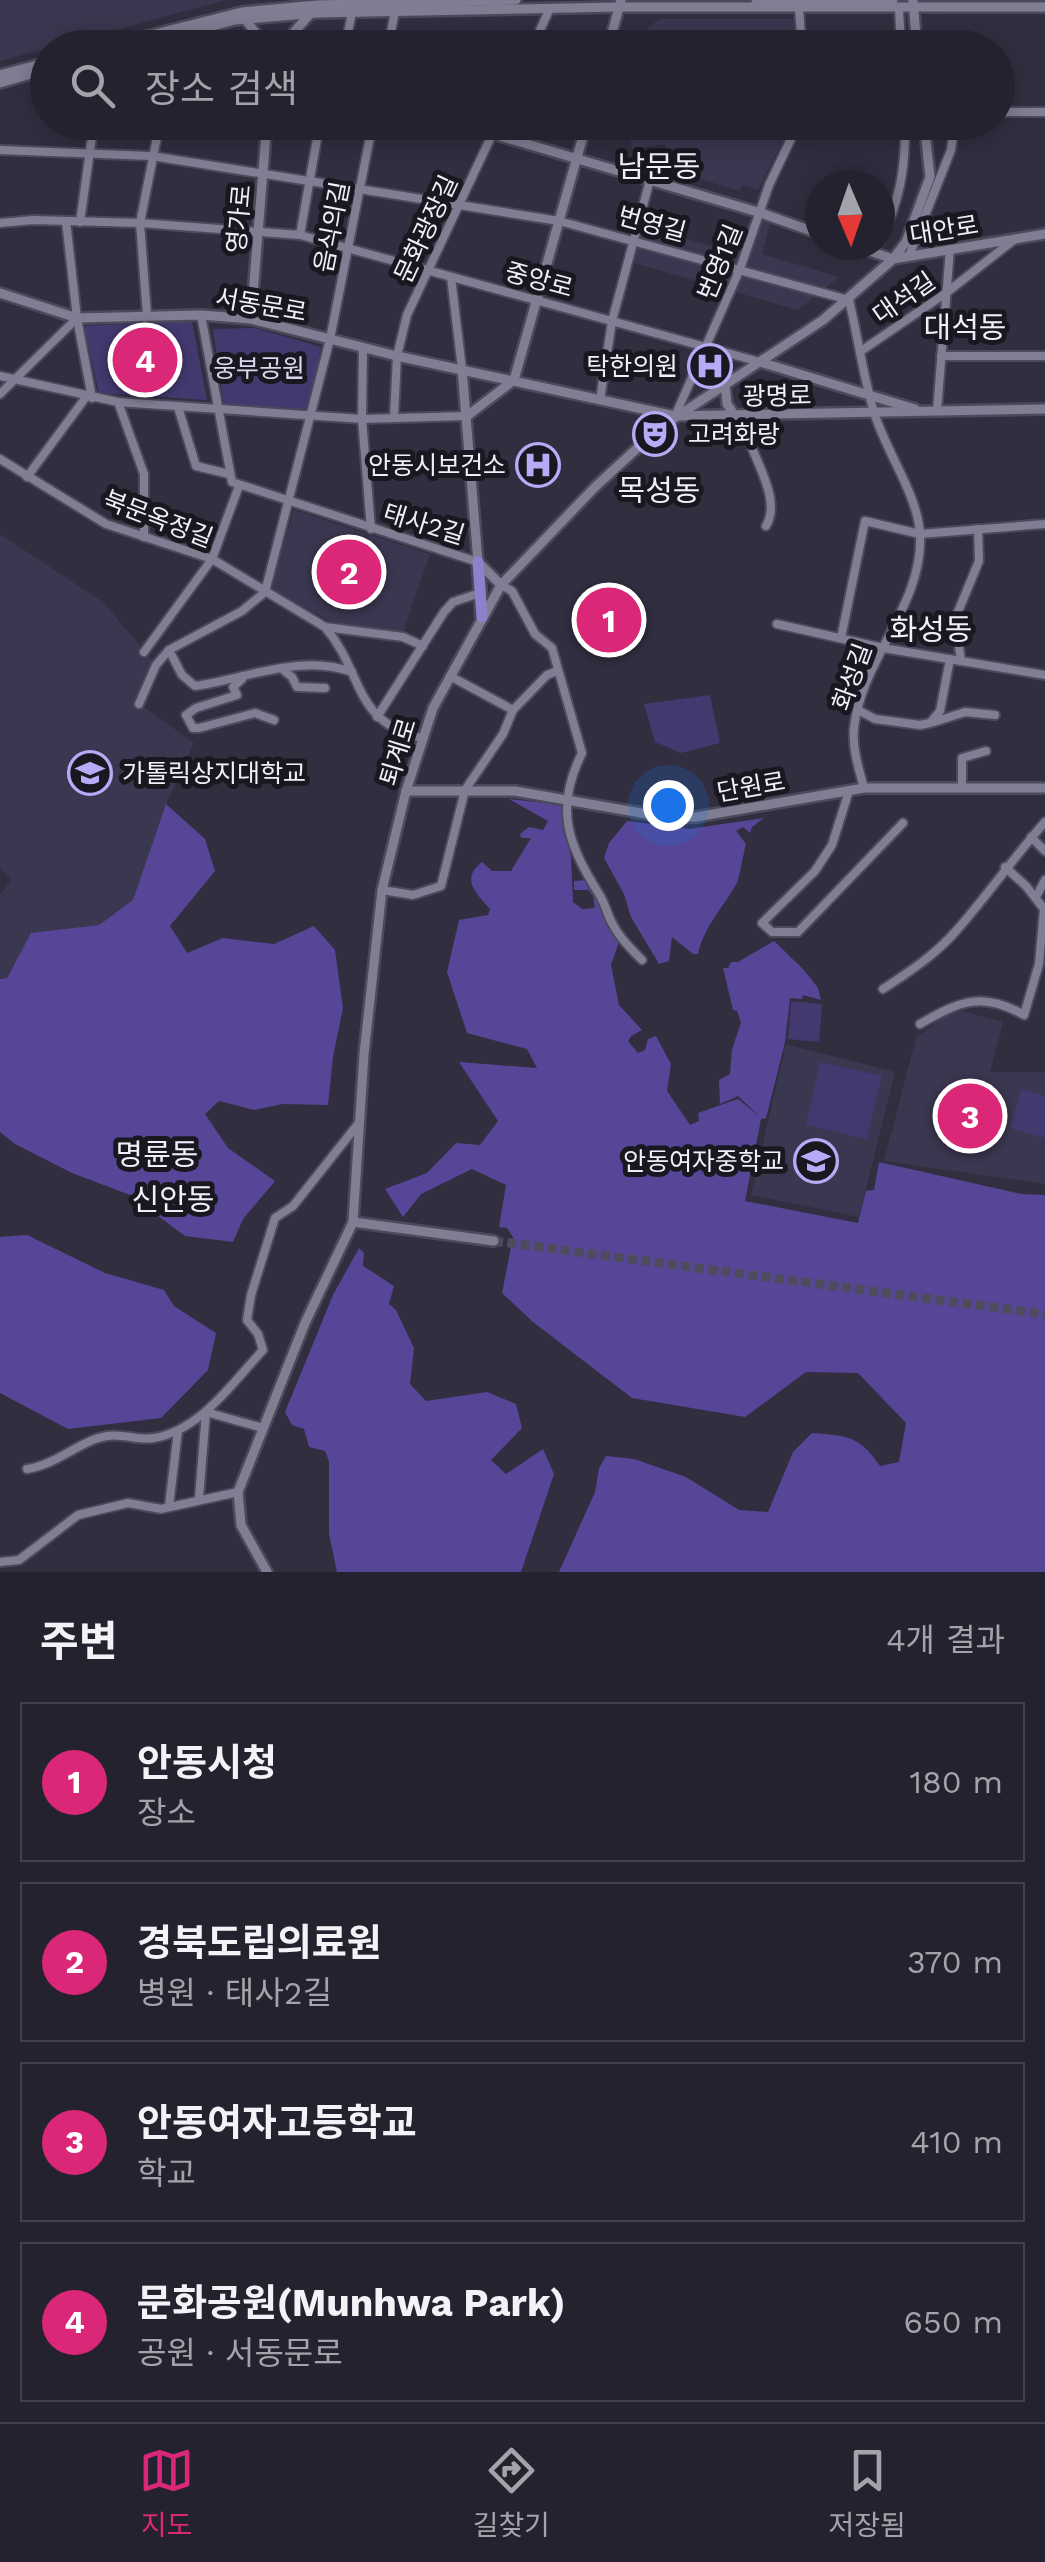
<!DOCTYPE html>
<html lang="ko">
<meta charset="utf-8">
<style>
body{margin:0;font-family:"Work Sans","Noto Sans KR",sans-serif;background:#2d2a38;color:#f1f3f6}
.compass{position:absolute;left:805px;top:170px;width:90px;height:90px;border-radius:50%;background:#252230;box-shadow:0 5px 25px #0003;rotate:178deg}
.you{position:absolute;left:668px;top:805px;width:35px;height:35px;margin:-25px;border:8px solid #fff;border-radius:50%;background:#1a73e8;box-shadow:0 0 0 15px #1a73e833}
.badge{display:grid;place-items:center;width:65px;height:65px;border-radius:50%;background:#db2777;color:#fff;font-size:32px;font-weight:700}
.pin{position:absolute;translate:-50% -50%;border:5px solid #fff;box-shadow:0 2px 10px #0006}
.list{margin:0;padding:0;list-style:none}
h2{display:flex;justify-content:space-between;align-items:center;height:130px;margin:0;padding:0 40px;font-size:42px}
h2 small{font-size:32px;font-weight:400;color:#a3a4ab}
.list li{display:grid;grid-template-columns:65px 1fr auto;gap:30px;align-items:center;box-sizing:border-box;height:160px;margin:0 20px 20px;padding:0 20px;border:2px solid #423f4c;border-radius:0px}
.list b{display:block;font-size:38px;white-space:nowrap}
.list p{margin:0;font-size:32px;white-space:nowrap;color:#a3a4ab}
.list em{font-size:32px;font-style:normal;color:#a3a4ab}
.icon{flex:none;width:55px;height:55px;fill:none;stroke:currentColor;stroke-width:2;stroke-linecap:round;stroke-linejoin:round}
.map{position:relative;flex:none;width:1045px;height:1572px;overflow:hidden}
.search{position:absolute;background:#252230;box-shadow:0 5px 25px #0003;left:30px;right:30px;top:30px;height:110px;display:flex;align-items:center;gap:25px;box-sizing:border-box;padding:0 35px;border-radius:55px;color:#a3a4ab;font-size:38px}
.sheet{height:850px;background:#252230}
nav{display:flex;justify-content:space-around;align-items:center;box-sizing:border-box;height:140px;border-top:2px solid #423f4c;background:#252230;font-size:28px;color:#a3a4ab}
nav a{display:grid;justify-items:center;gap:5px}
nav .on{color:#db2777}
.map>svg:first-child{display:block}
</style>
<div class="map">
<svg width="1045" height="1572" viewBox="0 0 1045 1572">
<rect width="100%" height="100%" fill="#312e40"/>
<g fill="#3a3750">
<path d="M0,0H226L0,61Z"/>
<path d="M659,19H794L796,47H623Z"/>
<path d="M628,123V122L792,123L758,190L743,185L739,191L669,169L665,144L632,149Z"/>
<path d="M750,219L770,224L762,254L839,277L798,310L631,262L642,226L739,254Z"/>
<path d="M294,510L430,554L402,634L330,621L270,589Z"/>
<path d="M0,534L103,602L156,665L140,704L194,743L166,804L133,900L99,925L31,934L7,978L0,979V894L12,880L0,868Z"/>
<path d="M953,1009L1003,1022L990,1072H1045V1184L884,1161L916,1038Z"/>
<path d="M786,1044L895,1072L859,1217L751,1195Z"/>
</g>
<g fill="#44396f">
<path d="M192,321L207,400L99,393L84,326Z"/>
<path d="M255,328L321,347L308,411L224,405L213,329Z"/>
<path d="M710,695L720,743L681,753L655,742L644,704Z"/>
<path d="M791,1001L822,1004L819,1042L788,1039Z"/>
<path d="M820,1062L882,1076L867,1139L806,1125Z"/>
<path d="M1021,1089L1045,1096V1138L1010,1128Z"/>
</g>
<g fill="#574697">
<path d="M509,799L562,805L571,858L573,902L582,909L595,908L593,896L588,890H574V881L586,880L599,898L619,942L611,965L619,1005L642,1030L631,1036L628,1041L638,1053L645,1050L648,1039L656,1036L671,1064L667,1091L690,1125L699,1121L698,1113L738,1099L760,1117L738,1096L720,1104L719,1080L730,1074L732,1049L741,1023L737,1011L733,1010L723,968H728L731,962H738L774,941L804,970L818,988L821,1000L803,995L802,999L790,998L785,1042L766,1118L761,1119L745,1201L858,1223L866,1191L874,1190L879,1162L1021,1194L1045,1195V1572H559L595,1492L599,1468L606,1456L634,1459L686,1477L739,1510L768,1512L793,1452L812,1433C847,1436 859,1435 880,1466L899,1462L906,1423L858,1373L806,1372L745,1417L632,1398L533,1322L502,1293L513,1237L507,1228L499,1227L506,1185L472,1169L421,1194L403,1217L385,1189L427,1173L456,1143L480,1145L498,1121L459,1062L537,1068L527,1049L467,1033L447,972L459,920L488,915L490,909C476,893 460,879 482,862L492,871H511L531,838H521L520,834L529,827L543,830L548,821Z"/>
<path d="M166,804L205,839L215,871L170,926L187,953L223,938L274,944L314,926L335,950L343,1008L333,1057L328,1105L283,1104L254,1110L219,1101L205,1114L228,1148L275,1181L243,1219L233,1242L185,1236L130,1195L72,1173L15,1144L0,1132V979L7,978L31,933L99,925L133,900Z"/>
<path d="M764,818L752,827L750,833L743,827L736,831L746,844C744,851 739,879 737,883C723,908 704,926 698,954H693L672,937L669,961L659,964L631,917L624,894L604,858L609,843L627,821L689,829Z"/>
<path d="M27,1235L105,1273L164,1290L174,1306L216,1333L208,1370L161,1418L68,1429L0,1393V1237Z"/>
<path d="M359,1248L364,1253L363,1266L394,1286L389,1304L396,1310L414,1348L410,1384L426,1401L487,1392L516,1404L522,1428L491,1460L506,1474L543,1449L554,1474L521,1572H337L329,1534V1461L325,1451L309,1447L304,1429L292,1425L285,1412L333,1295Z"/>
</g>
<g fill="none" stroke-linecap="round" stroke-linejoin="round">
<path stroke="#4e4b5c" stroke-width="9" stroke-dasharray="9 4.5" stroke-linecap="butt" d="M494,1241L1045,1314"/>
<g stroke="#4c4a5a" stroke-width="12">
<g id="minor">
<path d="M799,9L802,48"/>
<path d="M899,9L901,48"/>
<path d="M345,48L352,12"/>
<path d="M388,48L395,11"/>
<path d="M532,48L550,8"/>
<path d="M998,112H1045"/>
<path d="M427,122L493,134"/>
<path d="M0,150L152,156L559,221L849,300C858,337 863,376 874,412C885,450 918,495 920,534C924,604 861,660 854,728C852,749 859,769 864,788"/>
<path d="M66,221L77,318L92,398"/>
<path d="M80,222L94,122"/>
<path d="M0,223L33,220L140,223L300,235L760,362"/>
<path d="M300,235L320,122"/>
<path d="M880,241C900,202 906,166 905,122"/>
<path d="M909,256L951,150L955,122"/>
<path d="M451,277L462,369"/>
<path d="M147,315L140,223L160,122"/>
<path d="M201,315L232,482L478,562"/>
<path d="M363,347L362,419L371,529"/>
<path d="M861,351L946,293L1015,239"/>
<path d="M941,356H1045"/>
<path d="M0,376L118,402L362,419L467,416"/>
<path d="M0,394L77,318"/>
<path d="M600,400L612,321L650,180"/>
<path d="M118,402L144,474V537"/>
<path d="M178,407L196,466L229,474"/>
<path d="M937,411L950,249"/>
<path d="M675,416L740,269L769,185L799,122"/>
<path d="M742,416C747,452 784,496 766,526"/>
<path d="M394,418L397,356L407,315L498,122"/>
<path d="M0,459L106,524L212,559L325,627C364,673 352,721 421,738"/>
<path d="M27,477L86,397"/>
<path d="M501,585L512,591L535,634L552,648L582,753C554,809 568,844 599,894C605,903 607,914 612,923C619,937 631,949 642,960"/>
<path d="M777,624L883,648L1045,675"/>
<path d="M325,627L403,637L423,646"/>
<path d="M841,638L865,521L920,534L1045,524"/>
<path d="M169,650L182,675L195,686C246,679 301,653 352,672"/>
<path d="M144,652L212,559L239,486"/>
<path d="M961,661L955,619L979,561L978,529"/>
<path d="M281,668L292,677L297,687L325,688"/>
<path d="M450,676L513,710"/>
<path d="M242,679L233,687L237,695L196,708L186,715L193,728H199L255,713L274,720"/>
<path d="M139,704L156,665L169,650L242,611L265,592L330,339L373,122"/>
<path d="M858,710L875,719L920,725L930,723L940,711L950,659"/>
<path d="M377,717L444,612L453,602L480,593"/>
<path d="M934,722L965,712L995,715"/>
<path d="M962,787V758L986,751"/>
<path d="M849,791L832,845L815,871L762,923L772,932H798L903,823"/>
<path d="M1031,837L1045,851"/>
<path d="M382,890L413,895L441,886L465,790L503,734L513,710L547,675L557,671"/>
<path d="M1036,897L1045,880"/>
<path d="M883,989C909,972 935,955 956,931C987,896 1014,857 1045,822"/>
<path d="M920,1024C960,1001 982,991 1024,1015L1039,964L1044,909L1026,886L1005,867"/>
<path d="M206,1412L263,1428"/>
<path d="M27,1469C56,1465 81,1440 107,1436C122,1433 139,1441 154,1438C201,1430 233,1382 263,1350L258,1334L247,1320L251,1295L275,1218L293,1206L358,1124"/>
<path d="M199,1498L206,1412"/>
<path d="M169,1506L178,1431"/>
<path d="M0,1562L19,1560L78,1515L128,1503L161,1509L238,1492"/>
</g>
</g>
<g stroke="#4c4a5a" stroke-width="14">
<g id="tertiary">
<path d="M756,0H893"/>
<path d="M913,0L917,48"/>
<path d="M245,19L267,48"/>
<path d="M99,48L242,12L317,5L516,0"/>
<path d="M129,48L235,20L317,13L619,7H1045"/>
<path d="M280,48L310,14"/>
<path d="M608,48L621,0"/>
<path d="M0,75L48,62"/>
<path d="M0,83L48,69"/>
<path d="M493,134L761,213L820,234"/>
<path d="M852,245L893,259L1045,234"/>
<path d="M0,293L77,318L201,315L251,319L397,356L675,416L1045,409"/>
<path d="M251,319L267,122"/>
<path d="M760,362L915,409"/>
<path d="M462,369L478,562L501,585"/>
<path d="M514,380L587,122"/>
<path d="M725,384L727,404L735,416"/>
<path d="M467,416L514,380"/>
<path d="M406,791H515L670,818L696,817L864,788H1045"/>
<path d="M353,1222L494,1241"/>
<path d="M267,1572L241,1525L238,1492L305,1323L353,1222L364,1054L382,890L406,791L433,708L501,585L595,487L658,429L823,320L893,259L906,242L930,177L924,122"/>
</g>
</g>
<g stroke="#4c4a5a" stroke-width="16">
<path id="primary" d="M478,562L482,617"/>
</g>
<use href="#minor" stroke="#807e93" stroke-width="8"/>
<use href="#tertiary" stroke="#807e93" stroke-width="9"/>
<use href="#primary" stroke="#8e81cb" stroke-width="11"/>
</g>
<defs>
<g id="hospital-ring" transform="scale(2.25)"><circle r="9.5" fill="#191820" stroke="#b7abf8" stroke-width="1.5"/><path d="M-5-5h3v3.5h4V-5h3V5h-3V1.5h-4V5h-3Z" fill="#b7abf8"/></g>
<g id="theatre-ring" transform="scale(2.25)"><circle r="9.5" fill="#191820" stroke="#b7abf8" stroke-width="1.5"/><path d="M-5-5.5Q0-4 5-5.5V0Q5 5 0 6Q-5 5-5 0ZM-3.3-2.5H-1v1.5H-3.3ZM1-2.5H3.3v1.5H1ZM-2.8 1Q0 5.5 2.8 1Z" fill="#b7abf8"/></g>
<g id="university-ring" transform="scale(2.25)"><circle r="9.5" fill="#191820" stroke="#b7abf8" stroke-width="1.5"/><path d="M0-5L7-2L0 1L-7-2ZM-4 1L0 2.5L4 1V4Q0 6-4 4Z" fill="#b7abf8"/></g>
<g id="school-ring" transform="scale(2.25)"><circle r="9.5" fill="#191820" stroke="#b7abf8" stroke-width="1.5"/><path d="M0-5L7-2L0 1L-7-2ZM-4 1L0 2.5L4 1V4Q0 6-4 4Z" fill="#b7abf8"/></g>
</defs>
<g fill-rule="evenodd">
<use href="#hospital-ring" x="710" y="366"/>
<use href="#theatre-ring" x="655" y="434"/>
<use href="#hospital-ring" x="538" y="465"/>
<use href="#university-ring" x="90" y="773"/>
<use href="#school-ring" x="816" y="1161"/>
</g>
<g text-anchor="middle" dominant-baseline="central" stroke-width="10" stroke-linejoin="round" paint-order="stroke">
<g font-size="25" fill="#efeefa" stroke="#191820">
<text transform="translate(239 219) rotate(-85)">영가로</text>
<text transform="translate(652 224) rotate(15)">번영길</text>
<text transform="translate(332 227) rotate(-79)">음식의길</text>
<text transform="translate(426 229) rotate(-65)">문화광장길</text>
<text transform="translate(944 230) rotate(-9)">대안로</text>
<text transform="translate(720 262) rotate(-68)">번영1길</text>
<text transform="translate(539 280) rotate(15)">중앙로</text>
<text transform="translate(904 298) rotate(-35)">대석길</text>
<text transform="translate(261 305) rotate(10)">서동문로</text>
<text transform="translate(777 396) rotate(-1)">광명로</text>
<text transform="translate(158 519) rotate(21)">북문옥정길</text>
<text transform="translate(424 524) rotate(17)">태사2길</text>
<text transform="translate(852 677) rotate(-70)">화성길</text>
<text transform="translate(398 752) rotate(-73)">퇴계로</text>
<text transform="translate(751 787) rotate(-10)">단원로</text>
</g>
<g font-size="25" fill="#efeefa" stroke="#191820" text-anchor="end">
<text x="678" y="366">탁한의원</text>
<text x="688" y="434" text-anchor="start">고려화랑</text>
<text x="506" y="465">안동시보건소</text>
<text x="122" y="773" text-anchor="start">가톨릭상지대학교</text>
<text x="784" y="1161">안동여자중학교</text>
</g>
<g font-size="25" fill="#d9d7ee" stroke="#191820">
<text x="259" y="368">웅부공원</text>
</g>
<g font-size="30" fill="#efeefa" stroke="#191820">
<text x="659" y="166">남문동</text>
<text x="965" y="327">대석동</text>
<text x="659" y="490">목성동</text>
<text x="931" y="629">화성동</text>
<text x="157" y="1154">명륜동</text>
<text x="173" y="1199">신안동</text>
</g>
</g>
</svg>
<svg class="compass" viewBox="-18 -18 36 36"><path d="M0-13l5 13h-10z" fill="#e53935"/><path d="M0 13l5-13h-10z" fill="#a3a4ab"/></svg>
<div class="you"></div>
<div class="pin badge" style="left:609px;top:620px">1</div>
<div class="pin badge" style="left:349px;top:572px">2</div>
<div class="pin badge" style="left:970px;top:1116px">3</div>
<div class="pin badge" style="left:145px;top:360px">4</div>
<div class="search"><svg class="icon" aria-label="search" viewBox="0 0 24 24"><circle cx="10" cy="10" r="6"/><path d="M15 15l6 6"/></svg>장소 검색</div>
</div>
<section class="sheet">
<h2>주변<small>4개 결과</small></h2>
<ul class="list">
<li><span class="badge">1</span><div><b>안동시청</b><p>장소</p></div><em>180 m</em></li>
<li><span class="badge">2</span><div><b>경북도립의료원</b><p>병원 · 태사2길</p></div><em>370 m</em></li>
<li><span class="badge">3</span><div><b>안동여자고등학교</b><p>학교</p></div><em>410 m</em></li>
<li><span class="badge">4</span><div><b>문화공원(Munhwa Park)</b><p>공원 · 서동문로</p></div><em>650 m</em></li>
</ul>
</section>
<nav>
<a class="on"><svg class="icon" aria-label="map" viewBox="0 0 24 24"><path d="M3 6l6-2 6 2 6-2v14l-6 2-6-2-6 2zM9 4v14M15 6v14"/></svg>지도</a>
<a><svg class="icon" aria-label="directions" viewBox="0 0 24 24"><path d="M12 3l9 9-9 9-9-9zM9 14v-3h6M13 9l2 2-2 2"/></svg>길찾기</a>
<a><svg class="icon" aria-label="saved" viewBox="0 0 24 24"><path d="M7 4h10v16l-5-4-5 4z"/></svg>저장됨</a>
</nav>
